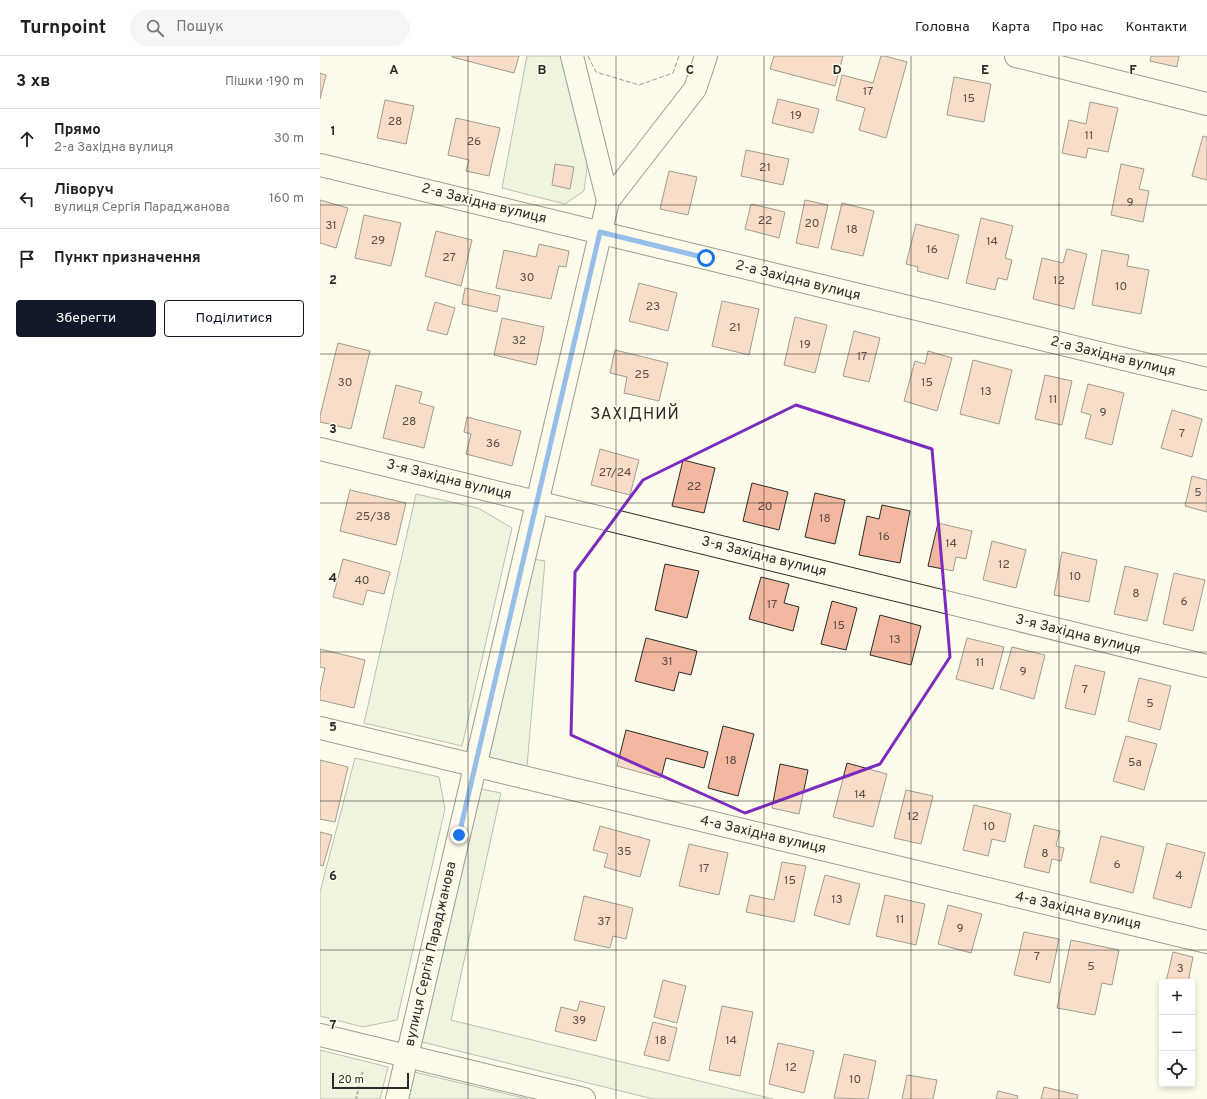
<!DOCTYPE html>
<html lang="uk">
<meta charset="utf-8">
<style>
body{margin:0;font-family:Overpass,sans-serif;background:#f6f6f6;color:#202124}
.controls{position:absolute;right:12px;bottom:12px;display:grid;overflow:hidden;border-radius:4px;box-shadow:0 2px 6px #0003}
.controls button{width:36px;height:36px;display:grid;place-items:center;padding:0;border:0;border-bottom:1px solid #e0e0e0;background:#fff;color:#202124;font:20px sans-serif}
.scale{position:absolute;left:12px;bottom:10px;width:77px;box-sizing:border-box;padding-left:4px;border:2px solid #2b2b2b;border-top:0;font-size:11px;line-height:14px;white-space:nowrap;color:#2b2b2b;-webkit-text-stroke:3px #fdfbea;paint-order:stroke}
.stop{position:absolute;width:12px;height:12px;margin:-9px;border:3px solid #1a73e8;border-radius:50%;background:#fff}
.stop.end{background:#1a73e8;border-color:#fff;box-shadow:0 1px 4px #0008}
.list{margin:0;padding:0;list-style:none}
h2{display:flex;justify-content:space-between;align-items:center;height:52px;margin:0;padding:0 16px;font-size:17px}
h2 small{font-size:13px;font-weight:400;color:#757577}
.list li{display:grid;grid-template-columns:26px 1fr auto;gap:12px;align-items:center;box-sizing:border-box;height:60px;padding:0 16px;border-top:1px solid #e0e0e0}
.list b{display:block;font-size:15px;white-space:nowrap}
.list p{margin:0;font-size:13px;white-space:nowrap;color:#757577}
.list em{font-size:13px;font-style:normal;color:#757577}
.actions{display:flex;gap:8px;padding:12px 16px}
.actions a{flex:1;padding:9px 0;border:1px solid #111827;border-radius:4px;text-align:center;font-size:14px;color:#111827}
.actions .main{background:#111827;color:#fff}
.icon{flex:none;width:22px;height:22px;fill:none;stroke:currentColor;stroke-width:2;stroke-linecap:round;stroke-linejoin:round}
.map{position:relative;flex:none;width:887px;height:1043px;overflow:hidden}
header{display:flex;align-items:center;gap:24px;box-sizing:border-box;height:56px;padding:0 20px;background:#fff;border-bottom:1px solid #e0e0e0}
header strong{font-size:19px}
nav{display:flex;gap:22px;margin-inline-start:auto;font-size:14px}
.search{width:280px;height:36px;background:#f6f6f6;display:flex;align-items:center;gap:10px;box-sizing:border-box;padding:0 14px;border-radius:22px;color:#757577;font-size:15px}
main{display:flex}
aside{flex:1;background:#fff}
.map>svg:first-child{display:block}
</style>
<header>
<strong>Turnpoint</strong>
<div class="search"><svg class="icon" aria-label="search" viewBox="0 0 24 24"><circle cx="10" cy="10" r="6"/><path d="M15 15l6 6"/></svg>Пошук</div>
<nav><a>Головна</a><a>Карта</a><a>Про нас</a><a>Контакти</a></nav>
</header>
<main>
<aside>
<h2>3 хв<small>Пішки · 190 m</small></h2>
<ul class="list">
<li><svg class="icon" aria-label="ahead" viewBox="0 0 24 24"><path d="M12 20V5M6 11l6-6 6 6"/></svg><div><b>Прямо</b><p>2-а Західна вулиця</p></div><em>30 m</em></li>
<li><svg class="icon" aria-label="left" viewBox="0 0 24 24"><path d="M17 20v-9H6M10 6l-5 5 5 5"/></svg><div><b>Ліворуч</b><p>вулиця Сергія Параджанова</p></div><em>160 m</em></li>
<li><svg class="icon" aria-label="arrive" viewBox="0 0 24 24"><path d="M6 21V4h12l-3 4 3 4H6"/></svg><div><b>Пункт призначення</b></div></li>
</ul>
<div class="actions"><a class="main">Зберегти</a><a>Поділитися</a></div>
</aside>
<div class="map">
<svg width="887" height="1043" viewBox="0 0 887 1043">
<rect width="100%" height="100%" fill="#fdfbea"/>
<g fill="#deebd1" stroke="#74746e">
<path d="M207,0H246L270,88L264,135L245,148L182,132Z"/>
<path d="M96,438L158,452L192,472L142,690L44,667Z"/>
<path d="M213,503L225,505L207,710L169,702Z"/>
<path d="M35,702L119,721L125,753L77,964L43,971L0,960V836Z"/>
<path d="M161,733L181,737L131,964L453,1043H333L102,986Z"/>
<path d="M0,994L68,1011L60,1043H0Z"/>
<path d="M94,1016L208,1043H88Z"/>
</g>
<g fill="#f2b8a0" stroke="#2b2b2b">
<path d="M132,0H199L194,17L132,1Z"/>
<path d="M454,0H523L515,30L450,13Z"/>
<path d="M561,0H565L587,6L566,82L539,74L545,52L516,44L522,19L553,27Z"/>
<path d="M831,0H859L857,11L830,5Z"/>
<path d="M0,17L6,19L0,43Z"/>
<path d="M634,21L671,28L664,66L627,59Z"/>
<path d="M458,43L499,53L493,77L452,67Z"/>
<path d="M65,44L94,50L86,88L57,82Z"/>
<path d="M770,46L798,52L788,96L768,92L766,102L742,97L749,64L766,68Z"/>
<path d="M136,62L180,72L169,120L146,115L149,104L128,99Z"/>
<path d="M883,80L887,81V124L872,120Z"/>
<path d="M426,94L469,103L463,129L421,120Z"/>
<path d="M235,108L254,111L250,133L232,129Z"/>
<path d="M801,108L824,113L819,133L829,135L823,166L791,159Z"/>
<path d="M349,115L377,121L368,159L340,153Z"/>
<path d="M0,144L28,152L16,192L0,187Z"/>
<path d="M485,144L508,149L498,192L476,187Z"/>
<path d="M522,147L554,155L543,200L511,193Z"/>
<path d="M431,148L465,156L459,182L425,173Z"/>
<path d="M44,159L81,167L71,210L35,202Z"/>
<path d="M661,162L693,170L685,202L692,204L687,224L678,222L675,234L646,227Z"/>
<path d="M596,168L639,179L628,223L597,215L598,211L586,208Z"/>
<path d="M116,175L152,184L141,230L105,220Z"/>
<path d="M219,188L249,195L246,211L239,210L231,243L176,232L184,194L216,201Z"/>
<path d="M747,193L767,198L754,253L713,243L722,202L743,207Z"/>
<path d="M782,194L809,199L807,210L829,214L821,258L772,249Z"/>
<path d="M319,227L357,237L348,275L309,265Z"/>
<path d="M145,232L180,240L177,256L142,248Z"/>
<path d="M402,245L439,253L429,299L392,290Z"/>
<path d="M115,246L135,252L127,279L107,274Z"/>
<path d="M475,261L507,269L495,317L464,309Z"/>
<path d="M182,262L224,271L216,309L174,299Z"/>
<path d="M534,275L560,282L549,326L523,320Z"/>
<path d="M18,287L50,295L31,373L0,366V360Z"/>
<path d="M295,294L348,307L339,345L304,337L307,321L290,317Z"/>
<path d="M608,295L632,302L617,355L584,345L595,305L605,308Z"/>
<path d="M653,304L692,314L679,368L640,358Z"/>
<path d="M725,319L752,325L742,369L715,363Z"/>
<path d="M768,328L804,337L792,389L765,382L771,359L761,356Z"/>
<path d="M76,329L102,336L99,347L114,351L104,392L63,382Z"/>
<path d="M852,354L882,363L872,401L841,392Z"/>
<path d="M147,361L201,375L192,410L146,398L151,378L144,376Z"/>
<path d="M280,393L319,404L310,439L271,429Z"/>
<path d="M363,404L395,412L384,457L352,450Z"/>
<path d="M872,420L887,424V456L865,450Z"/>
<path d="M432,427L468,436L459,474L423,465Z"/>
<path d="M30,434L86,447L76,489L20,475Z"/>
<path d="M495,437L525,444L515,488L485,481Z"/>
<path d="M562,449L590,455L580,507L539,499L547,460L559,463Z"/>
<path d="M618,467L652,475L646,503L636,501L633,515L608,510Z"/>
<path d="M672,485L706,494L696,532L663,524Z"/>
<path d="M742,496L777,504L769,546L734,539Z"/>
<path d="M23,503L70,516L64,538L47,534L43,549L13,541Z"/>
<path d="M345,508L379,515L367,562L335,554Z"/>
<path d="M805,510L838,518L827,565L794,558Z"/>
<path d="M854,517L885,524L873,575L843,568Z"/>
<path d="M441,521L469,528L464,547L479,551L473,575L429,563Z"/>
<path d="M512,545L537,552L526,594L501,588Z"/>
<path d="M560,559L601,570L591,609L550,599Z"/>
<path d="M326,582L377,595L371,619L359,616L354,635L315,625Z"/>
<path d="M647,582L684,591L673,633L636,623Z"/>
<path d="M692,591L725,599L714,643L680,633Z"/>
<path d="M0,593L45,604L34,652L0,644V635L5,612L0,611Z"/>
<path d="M755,609L785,616L775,659L745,652Z"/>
<path d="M819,622L851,630L840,674L808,665Z"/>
<path d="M403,670L434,678L418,740L388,732Z"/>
<path d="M306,674L388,696L384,712L346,702L341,722L297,710Z"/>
<path d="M806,680L837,688L824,734L793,725Z"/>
<path d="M0,704L28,711L15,766L0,763Z"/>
<path d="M527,707L567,718L553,771L513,761Z"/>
<path d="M460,708L488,714L479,758L452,752Z"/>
<path d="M586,734L613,740L601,788L574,782Z"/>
<path d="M654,749L691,758L685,786L672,783L668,800L643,794Z"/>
<path d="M714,769L740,775L736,790L744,792L741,805L732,803L729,817L704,811Z"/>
<path d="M280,770L330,784L320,821L284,811L288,798L273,794Z"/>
<path d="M0,776L12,779L3,810L0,809Z"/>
<path d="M781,780L824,791L813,837L770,826Z"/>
<path d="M847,787L885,797L871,852L833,842Z"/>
<path d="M369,788L408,797L399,839L359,830Z"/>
<path d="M462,806L486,810L474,866L426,856L430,839L454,844Z"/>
<path d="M505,819L540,828L529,869L494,859Z"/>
<path d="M565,839L605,848L596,889L556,880Z"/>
<path d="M264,840L313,852L306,883L293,880L290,892L254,884Z"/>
<path d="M628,849L662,858L651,897L618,888Z"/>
<path d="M704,876L739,883L730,927L694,919Z"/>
<path d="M751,884L799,894L792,929L782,927L775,959L737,952Z"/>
<path d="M853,896L873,901L868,926H846Z"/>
<path d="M343,924L366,930L357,967L334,961Z"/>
<path d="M260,945L285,951L276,985L235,975L241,951L257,955Z"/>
<path d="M402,950L433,956L420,1020L389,1014Z"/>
<path d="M333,966L357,972L349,1005L324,999Z"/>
<path d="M458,987L494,995L484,1037L449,1028Z"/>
<path d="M524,998L556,1005L548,1043L514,1042Z"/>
<path d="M587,1019L617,1024L613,1043H582Z"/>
<path d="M724,1031L758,1039L757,1043H721Z"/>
<path d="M678,1035L698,1040L697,1043H676Z"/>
</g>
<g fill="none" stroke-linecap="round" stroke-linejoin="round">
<g stroke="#2b2b2b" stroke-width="24">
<g id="street">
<path d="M252,0L288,145"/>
<path d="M696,0L887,48"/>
<path d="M0,109L887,323"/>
<path d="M0,393L887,610"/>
<path d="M0,672L887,886"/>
<path d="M0,979L264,1043"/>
<path d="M77,1043L288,145L375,33L386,0"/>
</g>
</g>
<path stroke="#6a6964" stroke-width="2.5" stroke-dasharray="3 2" stroke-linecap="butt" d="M36,1043L43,1014"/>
<use href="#street" stroke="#fdfbea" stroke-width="22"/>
<path stroke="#2b2b2b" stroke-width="1" stroke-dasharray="5 2" stroke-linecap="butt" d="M268,0L276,16L319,29L353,17L359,0"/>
</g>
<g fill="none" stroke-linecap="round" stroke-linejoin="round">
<path stroke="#1a73e8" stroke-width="5" d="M139,779L280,176L386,202"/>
</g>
<path d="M0 0H887V1043H0ZM476,349L612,393L630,601L560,708L425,757L251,679L255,516L323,424Z" fill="#fdfbea" fill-opacity=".55" fill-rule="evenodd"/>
<path fill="none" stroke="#7b2cbf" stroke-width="3" stroke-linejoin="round" d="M476,349L612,393L630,601L560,708L425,757L251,679L255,516L323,424Z"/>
<path fill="none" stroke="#2b2b2b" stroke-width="1" stroke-opacity="0.55" d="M148,0V1043M296,0V1043M444,0V1043M591,0V1043M739,0V1043M0,149H887M0,298H887M0,447H887M0,596H887M0,745H887M0,894H887"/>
<g text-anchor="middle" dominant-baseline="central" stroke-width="3" stroke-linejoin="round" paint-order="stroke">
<g font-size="12" fill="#5d4e48">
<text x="548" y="36">17</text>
<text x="649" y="43">15</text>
<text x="476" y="60">19</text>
<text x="75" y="66">28</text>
<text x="769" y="80">11</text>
<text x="154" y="86">26</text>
<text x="445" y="112">21</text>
<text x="810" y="147">9</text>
<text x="445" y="165">22</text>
<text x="492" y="168">20</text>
<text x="11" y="170">31</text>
<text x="532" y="174">18</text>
<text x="58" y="185">29</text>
<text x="672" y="186">14</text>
<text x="612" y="194">16</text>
<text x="129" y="202">27</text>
<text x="207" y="222">30</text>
<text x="739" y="225">12</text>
<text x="801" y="231">10</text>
<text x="333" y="251">23</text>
<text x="415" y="272">21</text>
<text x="199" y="285">32</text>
<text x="485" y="289">19</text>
<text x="542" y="301">17</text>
<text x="322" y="319">25</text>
<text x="25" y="327">30</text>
<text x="607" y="327">15</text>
<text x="666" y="336">13</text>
<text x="733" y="344">11</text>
<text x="783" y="357">9</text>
<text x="89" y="366">28</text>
<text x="862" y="378">7</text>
<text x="173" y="388">36</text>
<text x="295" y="417">27/24</text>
<text x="374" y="431">22</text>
<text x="878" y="437">5</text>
<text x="445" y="451">20</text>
<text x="53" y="461">25/38</text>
<text x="505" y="463">18</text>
<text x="564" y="481">16</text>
<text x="631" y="488">14</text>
<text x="684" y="509">12</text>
<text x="755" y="521">10</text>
<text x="42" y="525">40</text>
<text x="816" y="538">8</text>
<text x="864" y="546">6</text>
<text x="452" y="549">17</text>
<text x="519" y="570">15</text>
<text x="575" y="584">13</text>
<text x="347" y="606">31</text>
<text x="660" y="607">11</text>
<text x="703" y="616">9</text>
<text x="765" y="634">7</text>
<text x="830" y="648">5</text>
<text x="411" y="705">18</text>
<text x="815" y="707">5а</text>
<text x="540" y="739">14</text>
<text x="593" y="761">12</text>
<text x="669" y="771">10</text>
<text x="304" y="796">35</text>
<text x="725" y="798">8</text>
<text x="797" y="809">6</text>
<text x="384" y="813">17</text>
<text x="859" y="820">4</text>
<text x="470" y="825">15</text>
<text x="517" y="844">13</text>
<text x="580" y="864">11</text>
<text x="284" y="866">37</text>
<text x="640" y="873">9</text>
<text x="717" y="901">7</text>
<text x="771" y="911">5</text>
<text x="860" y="913">3</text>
<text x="259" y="965">39</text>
<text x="341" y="985">18</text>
<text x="411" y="985">14</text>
<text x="471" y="1012">12</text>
<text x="535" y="1024">10</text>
</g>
<g font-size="14" fill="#2b2b2b" stroke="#fdfbea">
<text transform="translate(164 148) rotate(14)">2-а Західна вулиця</text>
<text transform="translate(478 225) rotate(14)">2-а Західна вулиця</text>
<text transform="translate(793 301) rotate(14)">2-а Західна вулиця</text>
<text transform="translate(129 424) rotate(14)">3-я Західна вулиця</text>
<text transform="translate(444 501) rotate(14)">3-я Західна вулиця</text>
<text transform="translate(758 579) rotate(14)">3-я Західна вулиця</text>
<text transform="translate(443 779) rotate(13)">4-а Західна вулиця</text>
<text transform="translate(758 855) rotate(13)">4-а Західна вулиця</text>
<text transform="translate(111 898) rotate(-77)">вулиця Сергія Параджанова</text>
</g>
<g font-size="16" letter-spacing="1" fill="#2b2b2b" stroke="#fdfbea">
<text x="315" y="359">ЗАХІДНИЙ</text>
</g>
</g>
<g font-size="13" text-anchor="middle" font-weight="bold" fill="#2b2b2b" stroke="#fdfbea" stroke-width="3" stroke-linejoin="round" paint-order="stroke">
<text x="74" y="18">A</text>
<text x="222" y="18">B</text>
<text x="370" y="18">C</text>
<text x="517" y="18">D</text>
<text x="665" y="18">E</text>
<text x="813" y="18">F</text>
<text x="13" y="79">1</text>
<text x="13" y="228">2</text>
<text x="13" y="377">3</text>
<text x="13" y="526">4</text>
<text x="13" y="675">5</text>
<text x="13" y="824">6</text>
<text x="13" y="973">7</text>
</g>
</svg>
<div class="controls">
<button>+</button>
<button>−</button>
<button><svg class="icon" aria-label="locate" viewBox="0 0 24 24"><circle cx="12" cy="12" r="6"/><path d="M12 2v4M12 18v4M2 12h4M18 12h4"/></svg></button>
</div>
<div class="scale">20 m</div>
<div class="stop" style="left:386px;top:202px"></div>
<div class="stop end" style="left:139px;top:779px"></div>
</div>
</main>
